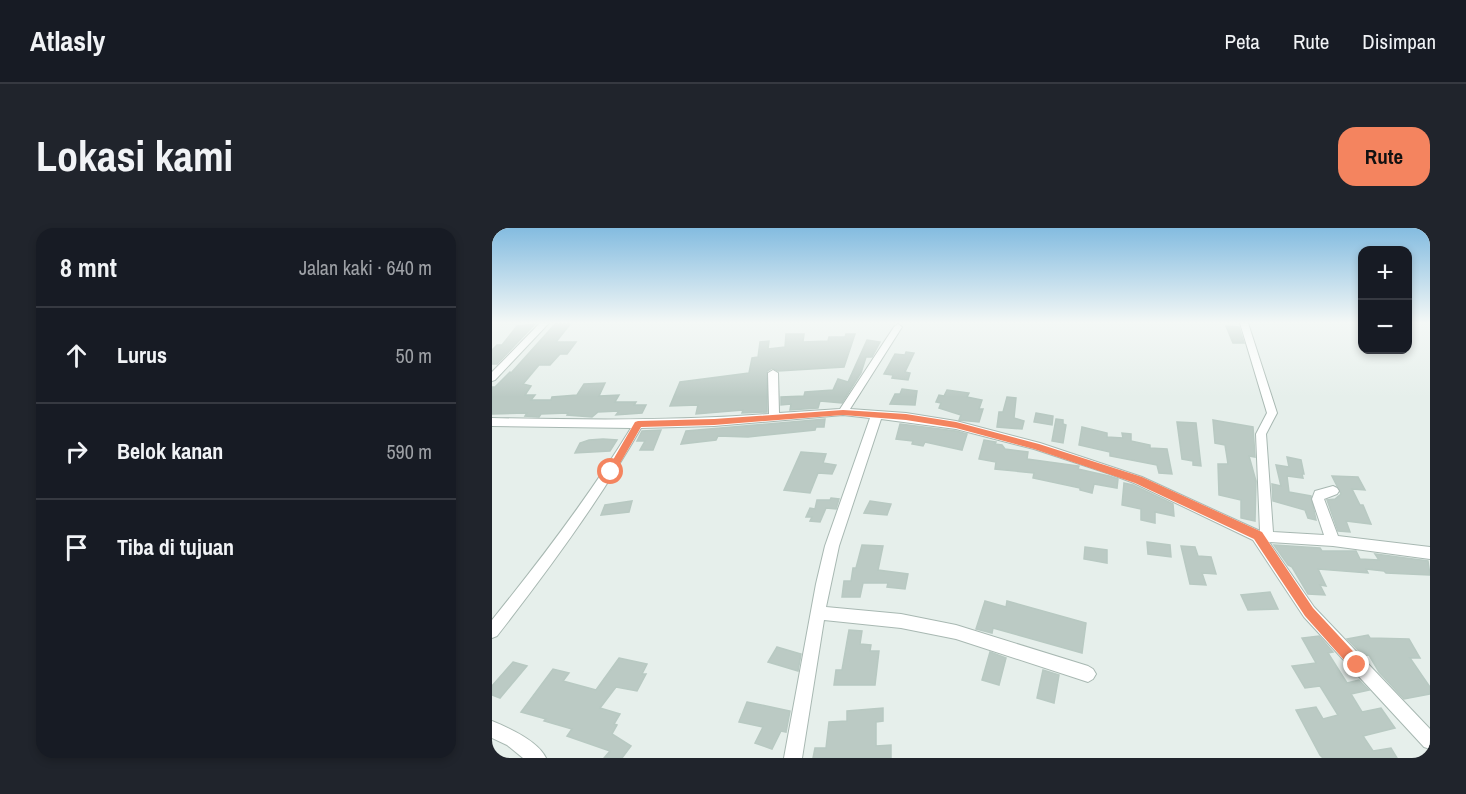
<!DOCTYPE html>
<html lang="id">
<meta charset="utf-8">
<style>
body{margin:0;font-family:"Archivo Narrow",sans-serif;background:#20242c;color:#f1f3f6}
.controls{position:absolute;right:18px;top:18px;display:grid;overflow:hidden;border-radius:12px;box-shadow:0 3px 9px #0003}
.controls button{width:54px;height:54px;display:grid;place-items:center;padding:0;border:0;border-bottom:2px solid #363941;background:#171b24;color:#f1f3f6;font:30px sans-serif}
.stop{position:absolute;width:18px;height:18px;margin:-14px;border:4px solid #f4845f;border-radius:50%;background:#fff}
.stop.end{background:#f4845f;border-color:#fff;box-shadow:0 2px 6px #0008}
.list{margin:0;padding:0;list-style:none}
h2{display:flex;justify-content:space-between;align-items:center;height:78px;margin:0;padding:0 24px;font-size:26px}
h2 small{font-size:20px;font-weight:400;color:#9ea1a6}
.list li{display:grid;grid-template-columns:39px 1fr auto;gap:18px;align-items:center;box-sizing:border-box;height:96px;padding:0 24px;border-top:2px solid #363941}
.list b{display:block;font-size:22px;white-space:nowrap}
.list em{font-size:20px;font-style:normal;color:#9ea1a6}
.icon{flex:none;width:33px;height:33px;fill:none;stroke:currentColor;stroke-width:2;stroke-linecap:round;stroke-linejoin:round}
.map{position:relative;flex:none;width:938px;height:530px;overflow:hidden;border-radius:18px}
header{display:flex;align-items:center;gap:36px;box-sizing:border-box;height:84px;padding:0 30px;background:#171b24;border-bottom:2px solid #363941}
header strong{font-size:28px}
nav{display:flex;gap:33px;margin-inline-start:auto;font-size:21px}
.intro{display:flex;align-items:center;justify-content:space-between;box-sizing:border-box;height:144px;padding:0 36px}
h1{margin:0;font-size:42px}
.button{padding:15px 27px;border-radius:18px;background:#f4845f;color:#111;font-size:21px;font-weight:700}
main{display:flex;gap:36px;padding:0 36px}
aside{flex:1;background:#171b24;border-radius:18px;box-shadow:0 3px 9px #0003}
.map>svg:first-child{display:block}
</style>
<header>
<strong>Atlasly</strong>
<nav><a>Peta</a><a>Rute</a><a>Disimpan</a></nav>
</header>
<div class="intro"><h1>Lokasi kami</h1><a class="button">Rute</a></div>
<main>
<aside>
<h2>8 mnt<small>Jalan kaki · 640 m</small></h2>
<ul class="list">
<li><svg class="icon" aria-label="ahead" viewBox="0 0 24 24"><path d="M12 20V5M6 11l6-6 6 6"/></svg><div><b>Lurus</b></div><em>50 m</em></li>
<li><svg class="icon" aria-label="right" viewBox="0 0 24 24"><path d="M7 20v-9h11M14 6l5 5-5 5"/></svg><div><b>Belok kanan</b></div><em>590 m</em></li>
<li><svg class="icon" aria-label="arrive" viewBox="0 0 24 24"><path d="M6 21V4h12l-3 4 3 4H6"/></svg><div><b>Tiba di tujuan</b></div></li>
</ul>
</aside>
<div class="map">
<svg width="938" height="530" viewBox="0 0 938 530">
<rect width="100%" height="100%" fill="#e6efeb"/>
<g fill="#bbcac4" stroke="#b8c9c2" stroke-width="1.5">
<path d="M64,95H79L64,114H84L75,126H68L58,137H47L31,156L39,158L33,167H43L39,172H59L60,169L85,167L92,156L113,155L107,168L127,167L123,174H144L142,177H154L150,185L124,187L127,183L106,184L100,189L75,187L76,185L49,186L47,189L33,188L35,185L0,186V159H3L18,144L19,145Z"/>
<path d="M43,96L5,136H0V122L5,117H10L25,98Z"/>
<path d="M734,98L747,99L752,115H741Z"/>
<path d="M294,106H312L311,114L336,113L337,109H353L354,106H363L352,139L286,143L280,140L275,143V184L250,185L251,182L204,186L206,177L178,178L188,154L257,145L260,130L266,129L268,114L277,113L276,121L293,119Z"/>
<path d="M375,112L388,114L380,129H374L369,145L350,175L328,173L326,180L298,182L299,176L289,177V169L312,168L313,164L341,162L346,151L356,154Z"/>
<path d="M414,124L422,125L413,144L418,145L416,152L400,150L401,147L392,146L403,126L413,127Z"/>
<path d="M410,161L425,163L423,177L398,176L403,166H408Z"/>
<path d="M455,162L477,165L475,169L490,172L487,181H491L487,194L467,192L469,187L447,180L449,175L444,174L447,167L452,168Z"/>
<path d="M515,169L524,170L522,190L532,193L530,201L505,199L507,184H511Z"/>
<path d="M544,185L561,188L560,197L542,194Z"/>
<path d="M333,191L332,199H324L323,202L256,209L226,208L224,212L189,216L194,203Z"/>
<path d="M564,191L571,192V196L574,197L571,215L560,213Z"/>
<path d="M721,192L761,199L763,229L757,228L764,253L763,293L749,290V272L727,267L726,236H736L733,217L723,215Z"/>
<path d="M685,194L704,195L709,238L701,237V233L690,231Z"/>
<path d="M408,196L464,203L475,206L470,222L433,214L431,218L420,216L421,213L404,211Z"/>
<path d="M590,199L615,205V209L631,210L630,205L639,206V213L658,217V220L675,221L680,246L667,245L665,237L618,228V224L587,217Z"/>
<path d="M169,202L161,222H148L153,213H145L150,203Z"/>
<path d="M97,212L111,211L125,212L118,223L83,225L88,215Z"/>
<path d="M492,212L504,214L503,216L510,217L513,221L536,224L535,231L587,238L586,241L617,248L626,251L625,260L602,256L600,265L588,262V260L541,250L542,245L503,241L504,234L487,231Z"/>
<path d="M309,224L334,226L331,235L344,237L340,246L326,245L318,265L292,262Z"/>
<path d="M795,229L809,232L812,246H810L811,250L795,248L797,264L819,268L824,292L816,290L813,282L781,273L780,256L789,258L784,237L797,239Z"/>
<path d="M840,248L866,249L873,262L860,261L868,277H871L879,296L854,293L858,304L846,303L835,272L843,271L849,266Z"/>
<path d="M632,255L641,257L681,276L682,288L663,284V295L649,292V281L630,277Z"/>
<path d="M339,270L347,271L344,281L334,280L328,294L318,293L320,289H314L318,280L323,281L325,272H338Z"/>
<path d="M140,273L137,284L109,287L113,277Z"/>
<path d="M378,273L399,276L395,287L372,285Z"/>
<path d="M655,314L678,317L679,329L656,326Z"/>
<path d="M370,317L391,318L386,342L416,346L413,361L395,359L396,355H371L368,369H350L352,353H359L361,340H364Z"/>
<path d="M782,317L828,320L830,323H864L868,331L887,332L883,326L936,333L938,347L894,345L892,343L874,341L876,345L826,341L834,358L828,357L833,367L816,366L800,339L796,337Z"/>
<path d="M689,318L703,319L706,328L719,329L724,346L710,345L714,357L698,356Z"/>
<path d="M593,319L615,322V335L592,331Z"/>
<path d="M778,364L786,381L756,382L749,367Z"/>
<path d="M493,373L514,379L515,373L594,395L590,425L501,400L500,405L484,401Z"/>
<path d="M357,402L370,403L368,416L379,417L378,423H387L383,457H342L344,442H350Z"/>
<path d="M876,407L878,410L917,411L928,430H918L938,459V466L912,471L887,444L877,427L872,428L855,411Z"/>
<path d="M827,408L841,424L836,425L855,455L867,452L877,462L859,466L870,484L889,480L903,500L871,508L881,523L899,520L905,530H831L828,527L804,482L824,479L831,491L846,487L828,458L813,460L800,438L824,435L810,410Z"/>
<path d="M285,419L309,426L306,443L276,434Z"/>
<path d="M498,424L514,430L507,457L490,452Z"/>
<path d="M127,430L155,436L150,446H154L145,463L124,459L108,480L128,486L122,496L125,497L120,506L139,518L130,530H112L118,523L75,508L80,501L52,493L54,491L29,484L61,441L77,445L71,453L104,462Z"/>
<path d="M21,434L35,438L8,470L0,467V458Z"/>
<path d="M551,442L567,447L562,475L545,470Z"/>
<path d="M255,474L298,483L294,504L289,503L280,521L263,515L271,499L247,494Z"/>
<path d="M391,480V493L384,494V518L399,517V530H321L323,520H334L337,494L355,493V483Z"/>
</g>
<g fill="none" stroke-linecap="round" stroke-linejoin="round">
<g stroke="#a8b8b2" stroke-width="2">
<g id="minor">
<path d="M48,95H57L3,152L0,153V144Z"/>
<path d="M748,95H756L785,185L774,206L781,304L832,307L820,271L823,263L841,258L845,260L847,263L845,266L832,271L846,308L938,319V331L841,318L777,314L822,379L938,501V521L932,519L812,389L761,312L642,255L618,246L542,221L464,201L389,191L347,318L334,379L409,386L464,397L596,438L601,441L604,446L601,451L596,454L464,411L409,400L332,392L310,530H292L324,356L333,318L378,190L351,187L222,198L149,200C107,273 57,341 5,408L0,410V392C50,330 98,267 139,200L0,198V190C92,192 184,193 277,186L276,145L281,142L286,145L287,185L348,181L402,99L406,96L410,99L358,181L414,185L464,193L548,215L650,249L768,303L764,206L775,185Z"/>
<path d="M0,493C17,500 46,513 54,530H31L15,517L0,510Z"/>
</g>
</g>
<use href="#minor" fill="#fff" fill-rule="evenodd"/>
</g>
<linearGradient id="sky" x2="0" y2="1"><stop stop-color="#84bce0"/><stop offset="0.56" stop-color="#f4f8f6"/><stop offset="1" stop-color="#f4f8f6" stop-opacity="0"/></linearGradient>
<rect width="938" height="169" fill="url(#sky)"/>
<path fill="#f4845f" d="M351,182L414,186L464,194L547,216L650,249L770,304L821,380L870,433L871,437L870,442H861L813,388L762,311L643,255L542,221L464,200L414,192L351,187L222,197L149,199L122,246L119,247L114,244L143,194L146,193L222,191Z"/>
</svg>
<div class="controls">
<button>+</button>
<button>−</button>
</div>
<div class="stop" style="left:119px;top:244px"></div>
<div class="stop end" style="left:865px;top:437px"></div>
</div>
</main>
